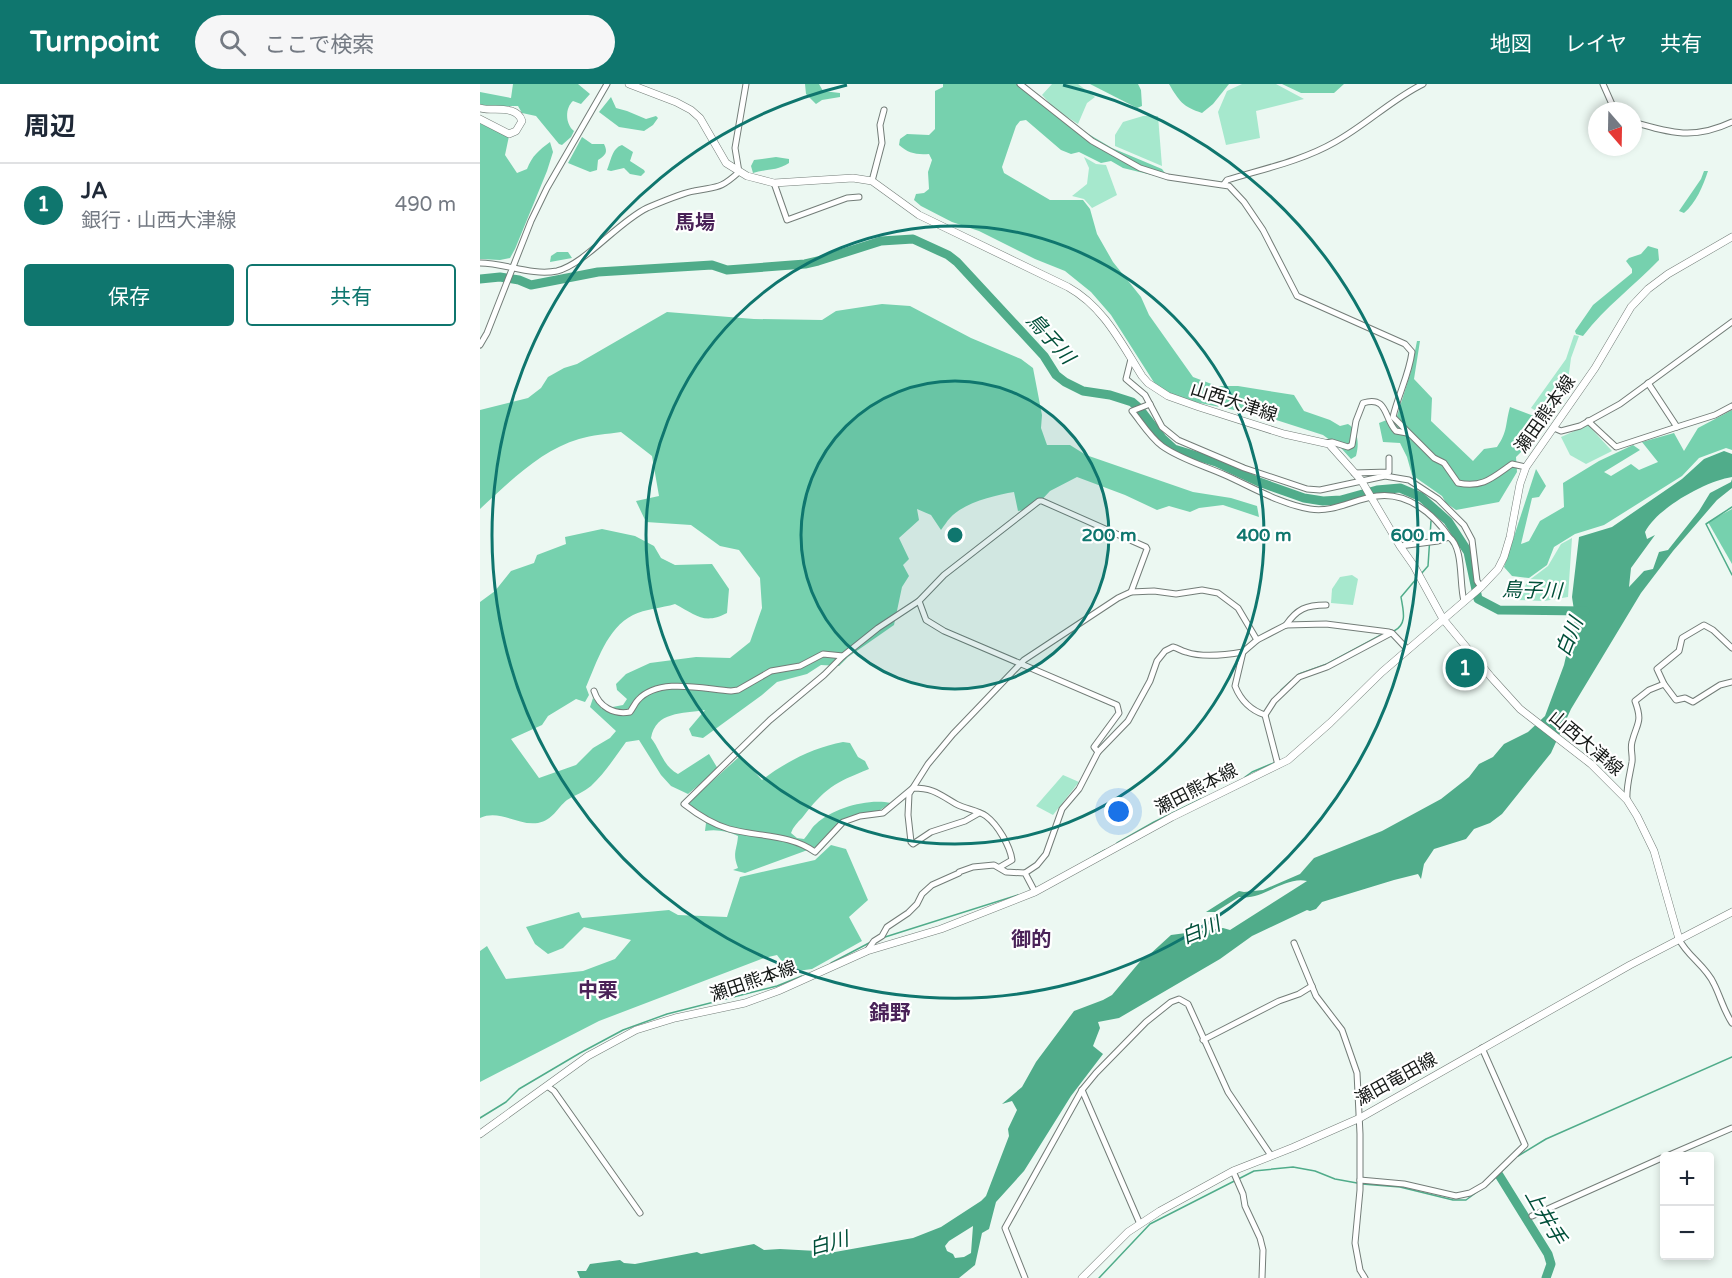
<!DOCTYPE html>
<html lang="ja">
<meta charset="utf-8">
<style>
body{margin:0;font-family:"Varela Round","Noto Sans JP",sans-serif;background:#f6f6f7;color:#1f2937}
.controls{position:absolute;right:18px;bottom:18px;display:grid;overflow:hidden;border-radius:6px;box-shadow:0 3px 9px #0003}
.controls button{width:54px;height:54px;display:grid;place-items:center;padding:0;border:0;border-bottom:2px solid #e0e1e3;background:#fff;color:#1f2937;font:30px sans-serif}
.compass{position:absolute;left:1108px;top:18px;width:54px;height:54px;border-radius:50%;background:#fff;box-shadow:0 3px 9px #0003;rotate:160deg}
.you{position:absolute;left:639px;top:728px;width:21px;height:21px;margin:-15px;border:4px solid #fff;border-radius:50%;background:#1a73e8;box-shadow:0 0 0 9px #1a73e833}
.badge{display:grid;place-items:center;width:39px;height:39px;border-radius:50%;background:#0f766e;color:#fff;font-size:20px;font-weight:700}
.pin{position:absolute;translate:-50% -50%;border:3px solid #fff;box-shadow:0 2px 6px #0006}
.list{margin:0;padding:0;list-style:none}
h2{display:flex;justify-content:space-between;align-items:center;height:78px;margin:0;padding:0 24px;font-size:26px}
h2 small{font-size:20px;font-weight:400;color:#747a83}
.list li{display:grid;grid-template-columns:39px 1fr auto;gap:18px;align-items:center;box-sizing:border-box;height:84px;padding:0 24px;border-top:2px solid #e0e1e3}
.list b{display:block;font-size:22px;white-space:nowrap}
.list p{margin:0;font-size:20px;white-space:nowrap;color:#747a83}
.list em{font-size:20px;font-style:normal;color:#747a83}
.actions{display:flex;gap:12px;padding:18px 24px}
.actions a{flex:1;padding:14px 0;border:2px solid #0f766e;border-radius:6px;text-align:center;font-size:21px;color:#0f766e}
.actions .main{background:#0f766e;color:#fff}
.icon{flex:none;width:33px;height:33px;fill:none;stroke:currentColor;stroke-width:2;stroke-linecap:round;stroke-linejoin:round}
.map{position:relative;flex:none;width:1252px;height:1194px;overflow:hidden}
header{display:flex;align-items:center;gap:36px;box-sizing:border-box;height:84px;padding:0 30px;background:#0f766e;color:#fff}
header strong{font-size:28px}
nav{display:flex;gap:33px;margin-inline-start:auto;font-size:21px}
.search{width:420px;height:54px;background:#f6f6f7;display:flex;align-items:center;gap:15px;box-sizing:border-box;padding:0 21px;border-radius:33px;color:#747a83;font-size:22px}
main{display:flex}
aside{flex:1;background:#fff}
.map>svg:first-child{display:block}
</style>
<header>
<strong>Turnpoint</strong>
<div class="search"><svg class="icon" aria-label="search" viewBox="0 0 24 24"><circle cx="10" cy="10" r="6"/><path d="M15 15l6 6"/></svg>ここで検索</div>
<nav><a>地図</a><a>レイヤ</a><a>共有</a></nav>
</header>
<main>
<aside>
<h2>周辺<small></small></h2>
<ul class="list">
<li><span class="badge">1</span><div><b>JA</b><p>銀行 · 山西大津線</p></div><em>490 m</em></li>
</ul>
<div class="actions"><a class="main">保存</a><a>共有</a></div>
</aside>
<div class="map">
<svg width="1252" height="1194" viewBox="0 0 1252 1194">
<rect width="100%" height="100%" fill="#ecf8f2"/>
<g fill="#a6e8cd">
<path d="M572,0H598L615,13L607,19L598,40L575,25L562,11Z"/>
<path d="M762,0H796L824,15L776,27L780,54L746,61L738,28L747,7Z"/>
<path d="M663,32H678L682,82L635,62V51L643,38Z"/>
<path d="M604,73L616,80L626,81L637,111L612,124L604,115L592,112L607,100L609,84Z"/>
<path d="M1094,251L1099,252L1091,274L1088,297L1081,314L1066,332L1051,324L1086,275Z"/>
<path d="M1108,341L1132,367L1106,380L1090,371L1081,353Z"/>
<path d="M1092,454L1088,513L1064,517L1037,516L1048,497L1068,482L1081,460Z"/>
<path d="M872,491L878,495L873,521L851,519L852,505L860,493Z"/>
<path d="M583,691L599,698L573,731L556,722Z"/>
</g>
<g fill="#76d1ae">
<path d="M33,0H98L110,10L101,20L93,17C85,24 85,40 94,47L91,53L82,61L79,60L56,32L42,29L38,22H0V8L31,14Z"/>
<path d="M325,0H339L343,7L360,9V13L342,16L336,20L326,10Z"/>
<path d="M463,0H541L554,15L595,42L632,64L682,85L685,89L680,93L643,84L631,77L621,79L599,68L591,70L581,66L546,36L540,37L536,42L522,83L524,89L570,116H603L610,125L617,150L633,178L661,213L669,231L713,293L737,302H758L814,311L824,327L850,336L860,342L868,340C879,347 879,361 876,372L871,375L861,364L843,351L784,332L710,317L687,308L675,300L631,231L611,208L585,187L555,175L499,147L472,138L441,122L434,116L436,110L444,109L449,105L448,88L452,76L449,70C436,71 428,69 419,61L420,55L427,50L449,51L455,45V7L463,3Z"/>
<path d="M610,0H658L661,6L662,22L657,24Z"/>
<path d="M689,0H749L733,20L722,29C703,23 699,17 689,0Z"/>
<path d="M802,0H864L854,9H821Z"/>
<path d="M131,13L136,24L147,27L166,35L176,32L178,34L173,41L164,47L139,43L119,28Z"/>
<path d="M0,36L29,52L25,71L37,89L47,85C52,72 59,66 70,58L73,68L67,87L35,165L30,174L20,176L0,175Z"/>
<path d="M102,53L112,60H124C128,68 126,71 118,76L117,86L110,88L88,79Z"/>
<path d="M142,61L153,68L150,77L164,86L165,88L161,92L150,90L144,84L131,87L127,86C131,77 132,64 142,61Z"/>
<path d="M296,73L309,75V79C297,87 285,85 273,89L271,82L274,76Z"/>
<path d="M1224,87H1228C1223,102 1216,119 1204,129L1199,127L1221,95Z"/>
<path d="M1168,162L1178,165L1179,176C1154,202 1125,223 1103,252L1096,250L1095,247L1113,221L1152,189V185L1146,177L1149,174L1161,170Z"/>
<path d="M77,168H88L92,174L70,178L71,172Z"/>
<path d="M402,220L430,222L491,254L541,275L553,284L562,331L561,344L567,361H590L606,371L713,408L751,414L777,422L779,433L743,421L719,424L710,428L689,422L677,426L645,411L597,393L570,407L554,424L538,427L534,408C515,411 483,419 470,434C467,437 464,442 461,446L451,431L437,425L439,436L419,454L429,475L423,481L429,492L422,503L414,541L368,573L359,582L341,581L327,590L297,598L282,611L223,654L212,652L209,645L225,626C202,630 176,627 171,654C181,667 183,682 198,690L229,670L238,685L208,710L191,702L181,691L159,656L146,658C135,673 125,689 111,702C104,708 95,711 87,716C77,724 73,736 58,739C38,742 20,725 0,734V518L15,507L31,487L54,479L57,471L86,460L85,453L122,445L155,452L174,462L181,474L195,481L232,480L249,505L247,529C224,541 216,531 195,520C182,524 165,525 153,531C127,544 117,578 106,603L109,611L105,618L96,615L68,632L62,641L31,655L59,694L96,681L113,664L130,654L136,647L110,623L113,614L122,625L143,621L147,615L137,606L136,600L146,590L170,579L216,573L250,574L270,558L282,524L280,494L259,466L240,462L211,441L166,438L156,417L179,412L172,372L141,348C127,350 112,351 99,355C61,366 28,399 0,425V326L48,314L61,304L68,293L84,284L97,280L187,228L274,235L342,236L356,227Z"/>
<path d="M937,257H940L934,295L952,314L951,337L993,377L1004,365L1017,363C1028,347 1025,341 1030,323L1059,334L1066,343L1036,373L1037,388L1019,418L976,426L966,419L962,412L932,391L927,373L920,359L903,358L899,339L917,332L931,287Z"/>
<path d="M1252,326V366L1246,364L1219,374L1202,392L1124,441L1095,450L1074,463L1067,481L1049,494L1032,492L1024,483L1056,385L1066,402L1059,413L1052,414L1041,460L1049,457L1060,437L1084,423L1083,399L1119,377L1153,361L1160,366L1124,388L1131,392L1151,380L1159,386L1178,378L1162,358L1194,349L1204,367L1218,344Z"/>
<path d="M1252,425V480L1228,438Z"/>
<path d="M363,658L370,659L378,673L385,677L389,685C354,699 345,704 322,734C317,739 313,743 311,749L317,754L324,755C329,750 331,744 336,740C353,724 388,714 411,719L397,728L368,735L344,760L265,789L253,786L258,784C252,769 257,766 258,752C248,747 236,745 225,747L226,739L208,719L260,672L282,696C305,678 335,663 363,658Z"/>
<path d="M351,761L366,765L388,816L369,833L382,857L332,885L310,888L297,871L284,874L119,937L0,998V867L7,862L26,895L103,887L135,875L151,856L104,843L83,864L68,870L55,860L46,843L99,828L102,834L189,826L198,831L247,833L260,793L335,776Z"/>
</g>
<path fill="#50ac8a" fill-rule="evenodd" d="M1244,367L1252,370V393C1226,397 1177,424 1165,448L1167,455L1175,451L1151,484L1149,503L1164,487L1173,485L1179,468L1188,466L1219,427L1230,409L1251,398L1252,395V404L1237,416L1193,467L1161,509L1091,625L1071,669L1022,730L1010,739L994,745L986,755L954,765L944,780L941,795L938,790L914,796L842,818L836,825L830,827L827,826L772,852L740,875L639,934L618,938L620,944L613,962L623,970L591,1012L544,1087L516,1118L509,1145L502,1149L495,1181L479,1194H100L97,1187H106L110,1180L140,1176L144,1179L155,1180L217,1168L221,1170L274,1160L284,1166L300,1165L355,1168L433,1154L461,1143L501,1117L506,1112L529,1052L528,1045L537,1026L532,1017L522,1020L542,1003L556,978L594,927L623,916L632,911L663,874L668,872L691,851L743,844L750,846L827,797C804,792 783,817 759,813L735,828H726L759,807L764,808L783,806L820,790L834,774L902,747L961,715L989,693L999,680L1013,673L1024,660L1048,648L1065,632L1084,581L1095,533L1092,513L1099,453L1132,443L1202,395L1224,375ZM493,1142L491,1169L484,1173L475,1174L473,1170L467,1167L465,1162L469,1157Z"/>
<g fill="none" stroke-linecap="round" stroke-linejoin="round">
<g stroke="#50ac8a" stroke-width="1.5">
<path d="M1252,423L1226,440L1252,491"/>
<path d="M952,428L953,423"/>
<path d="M941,490L948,482L951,437"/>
<path d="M914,547C928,540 923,526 921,513L937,494"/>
<path d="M819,590L847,580L901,551"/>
<path d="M801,606L811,597"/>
<path d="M765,693L772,688L796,678"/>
<path d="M637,759L674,738L721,715"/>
<path d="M614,772L625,766"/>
<path d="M402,854L538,811"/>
<path d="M351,879L389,859"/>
<path d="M0,1034L26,1018L39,1005L100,969L143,946L187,930L297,902L322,892"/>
<path d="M1038,1072L1066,1055L1252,973"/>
<path d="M1012,1097L1028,1081"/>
<path d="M882,1100L920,1103L973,1116H986L1001,1105"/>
<path d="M619,1194L670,1140L774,1087L813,1083L835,1087L855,1095L877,1099"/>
</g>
<g stroke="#50ac8a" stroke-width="9">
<path d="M0,195L20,193L39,196L51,201L118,188L232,181L247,186L325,180L338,177L401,157L433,155L468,171L477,178L564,272L576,291L585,298L603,307L630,311L652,318L659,324L682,354L694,365L736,378L779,398L824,414L843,417L861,416L897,406L920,404L941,413L968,437L988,468L998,515L1019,526L1105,527"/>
<path d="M1019,1091L1068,1170L1071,1180L1066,1194"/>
</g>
<g stroke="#737d78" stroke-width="7">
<g id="minor">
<path d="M540,0L612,57L660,84L688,93L749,102L764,118L783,146L817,212L925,260L932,268C929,291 918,311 913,333L954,374L964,379L978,399C1003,404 1012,394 1032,380L1046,383"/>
<path d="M1123,0L1135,27"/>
<path d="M1153,38C1191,49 1214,56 1252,38"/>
<path d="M392,97L402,59L400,41L404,26"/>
<path d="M294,99L307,136L367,114L379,113"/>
<path d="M744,100L747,96C783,85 822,77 855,58C886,41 912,15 943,0"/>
<path d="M0,179C25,179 51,192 77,187C105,180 138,138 167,124C179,119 202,109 214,107C238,102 239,106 259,88L255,64L266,0"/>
<path d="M0,261L7,249L51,137L67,104L127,0"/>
<path d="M651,275L646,295L665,311L682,343L698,356L764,384L827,405L840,406L905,392L929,396L958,415L984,441L992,456L997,497L1001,503"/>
<path d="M1168,299L1197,343L1235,331L1252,322"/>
<path d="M670,320L652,327C661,338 670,353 682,362C700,375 725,382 745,391C772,403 800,420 830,425C854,429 874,415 897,412C927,408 953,429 969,453"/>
<path d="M1108,337L1136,363L1197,343"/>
<path d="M1074,344L1081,347L1100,342L1140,320L1252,238"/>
<path d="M845,359L852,358L868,363L872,361L876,337L883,319C908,311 904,335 916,347L927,349"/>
<path d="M874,389L909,388V374"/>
<path d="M920,462L958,457L969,453C984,464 979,499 984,517"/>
<path d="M439,517L446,536L464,547L637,621L639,629L614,663L618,668L599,705L582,725L566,770L557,781L545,789"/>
<path d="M806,541C817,525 826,521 846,521"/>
<path d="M1252,564L1233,546L1224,541L1202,554L1199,567L1177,585L1184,600L1196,616L1205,614L1213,618L1240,601L1252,598"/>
<path d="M114,607C119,623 134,631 150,628C153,624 155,619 158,616C179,593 223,605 251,607L258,606L291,587L320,582L343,570L363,572"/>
<path d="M785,631L794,617L819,593L847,583L911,549"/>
<path d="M618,668L648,637L670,597L677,577L685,567L693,563C698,564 701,567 706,568C723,574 746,571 763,568"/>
<path d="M798,681L785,631C770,626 761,617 755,602L763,568L777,556L806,541L846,540L909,548L912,549L928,566"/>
<path d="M1147,716C1146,703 1150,690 1152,678C1153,671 1150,665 1152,658C1157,638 1163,639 1155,617L1169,606L1184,600"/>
<path d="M499,729L485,737L451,748L433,760L431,758L428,731L429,710L448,680L473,650L544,576L638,514L651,508L674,507L696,510L722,506L738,509L758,524L777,556"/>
<path d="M520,783L532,776C530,762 518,741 506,732C498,726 485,725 476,720C459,710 453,704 433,704L403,729L380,732L363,738L335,768C310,750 278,753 249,745C232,740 218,731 204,720L290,636L344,591L363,572L398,544L439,517L464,491L559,417H562L666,463L667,465L651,508"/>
<path d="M1199,855C1207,872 1226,882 1234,900C1241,914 1243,925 1252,939"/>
<path d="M814,859L836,912L862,946L877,989L880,1050V1106L875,1159L880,1186L885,1194"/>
<path d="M387,867L394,857L402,852L407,843L428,829L437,820L442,810L452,801L479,789V788L493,783L514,781L526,788L545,789L555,808"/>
<path d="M723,956L799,917L819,910L832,902"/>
<path d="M67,1002L74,1007L160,1129"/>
<path d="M602,1006L660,1140"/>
<path d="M1187,1072L1252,1044"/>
<path d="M753,1087L763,1110L765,1122L780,1154L783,1166L782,1194"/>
<path d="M880,1096L924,1100L976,1112L990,1109L1004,1101L1045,1061L1002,964"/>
<path d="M1052,1132L1184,1073"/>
<path d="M545,1194L525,1144L602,1006L616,989L666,938L691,918L699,915L708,920L748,1008L790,1070L793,1071"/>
</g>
</g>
<g stroke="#737d78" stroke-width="8">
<g id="major">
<path d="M149,0L196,18L211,26L220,34L246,79L267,92L294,99L373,94L392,97L439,131L588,203C624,223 641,259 662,292L668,299L688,312L719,323L804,350L849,360L881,396L920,462L934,482L963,535L1011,593L1040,625L1111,680L1147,716L1157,732L1174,767L1199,855"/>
<path d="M0,24C14,28 36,20 42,37L36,47L29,50L0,35"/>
<path d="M0,1050L108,972L156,946L195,934L265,919L298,907L387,867L461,845L555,808L692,733L808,676L850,639L902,588L1001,503L1018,485L1024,473L1030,453L1040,400L1046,383L1115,284L1151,223L1168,205L1188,190L1252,153"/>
<path d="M602,1194L648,1148L680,1127L753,1087L814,1063L880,1034L1150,881L1252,828"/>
</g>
</g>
<use href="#minor" stroke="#fff" stroke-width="5"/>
<use href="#major" stroke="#fff" stroke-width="7"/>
</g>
<circle cx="475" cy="451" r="154" fill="#0f766e" fill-opacity=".12"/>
<g fill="none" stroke="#0f766e" stroke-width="3">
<circle cx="475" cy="451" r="154"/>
<circle cx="475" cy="451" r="309"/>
<path d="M583 1A463 463 0 1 1 367 1"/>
</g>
<g text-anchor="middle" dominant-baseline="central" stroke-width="4.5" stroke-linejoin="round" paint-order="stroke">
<g font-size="18" fill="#161a18" stroke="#fff">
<text transform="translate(754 318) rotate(18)">山西大津線</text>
<text transform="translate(1065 330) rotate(-55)">瀬田熊本線</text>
<text transform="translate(1106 659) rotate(40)">山西大津線</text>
<text transform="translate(716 705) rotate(-27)">瀬田熊本線</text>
<text transform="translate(273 897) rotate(-19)">瀬田熊本線</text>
<text transform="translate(916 995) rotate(-29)">瀬田竜田線</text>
</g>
<g font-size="20" font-weight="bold" fill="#4a2258" stroke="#fff">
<text x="215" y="139">馬場</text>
<text x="551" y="856">御的</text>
<text x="118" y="907">中栗</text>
</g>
<g font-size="20" font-style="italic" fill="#004f39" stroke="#fff">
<text transform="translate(570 255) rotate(48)">鳥子川</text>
<text transform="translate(1052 507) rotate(2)">鳥子川</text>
<text transform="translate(1090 553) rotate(-68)">白川</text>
<text transform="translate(721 847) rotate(-22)">白川</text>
<text transform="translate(1065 1133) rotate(60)">上井手</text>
<text transform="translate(349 1160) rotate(-15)">白川</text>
</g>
<g font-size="21" font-weight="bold" fill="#4a2258" stroke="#fff">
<text x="410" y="929">錦野</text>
</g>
</g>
<circle cx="475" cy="451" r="9" fill="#0f766e" stroke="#fff" stroke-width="3"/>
<g font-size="18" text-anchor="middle" font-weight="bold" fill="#0f766e" stroke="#fff" stroke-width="4.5" stroke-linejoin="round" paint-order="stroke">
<text x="629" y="457">200 m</text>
<text x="784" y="457">400 m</text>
<text x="938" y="457">600 m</text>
</g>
</svg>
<div class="controls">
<button>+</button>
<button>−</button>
</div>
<svg class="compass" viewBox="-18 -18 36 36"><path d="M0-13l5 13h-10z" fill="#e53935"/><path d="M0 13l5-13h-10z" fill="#747a83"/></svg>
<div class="you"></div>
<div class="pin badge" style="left:985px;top:584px">1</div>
</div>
</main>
